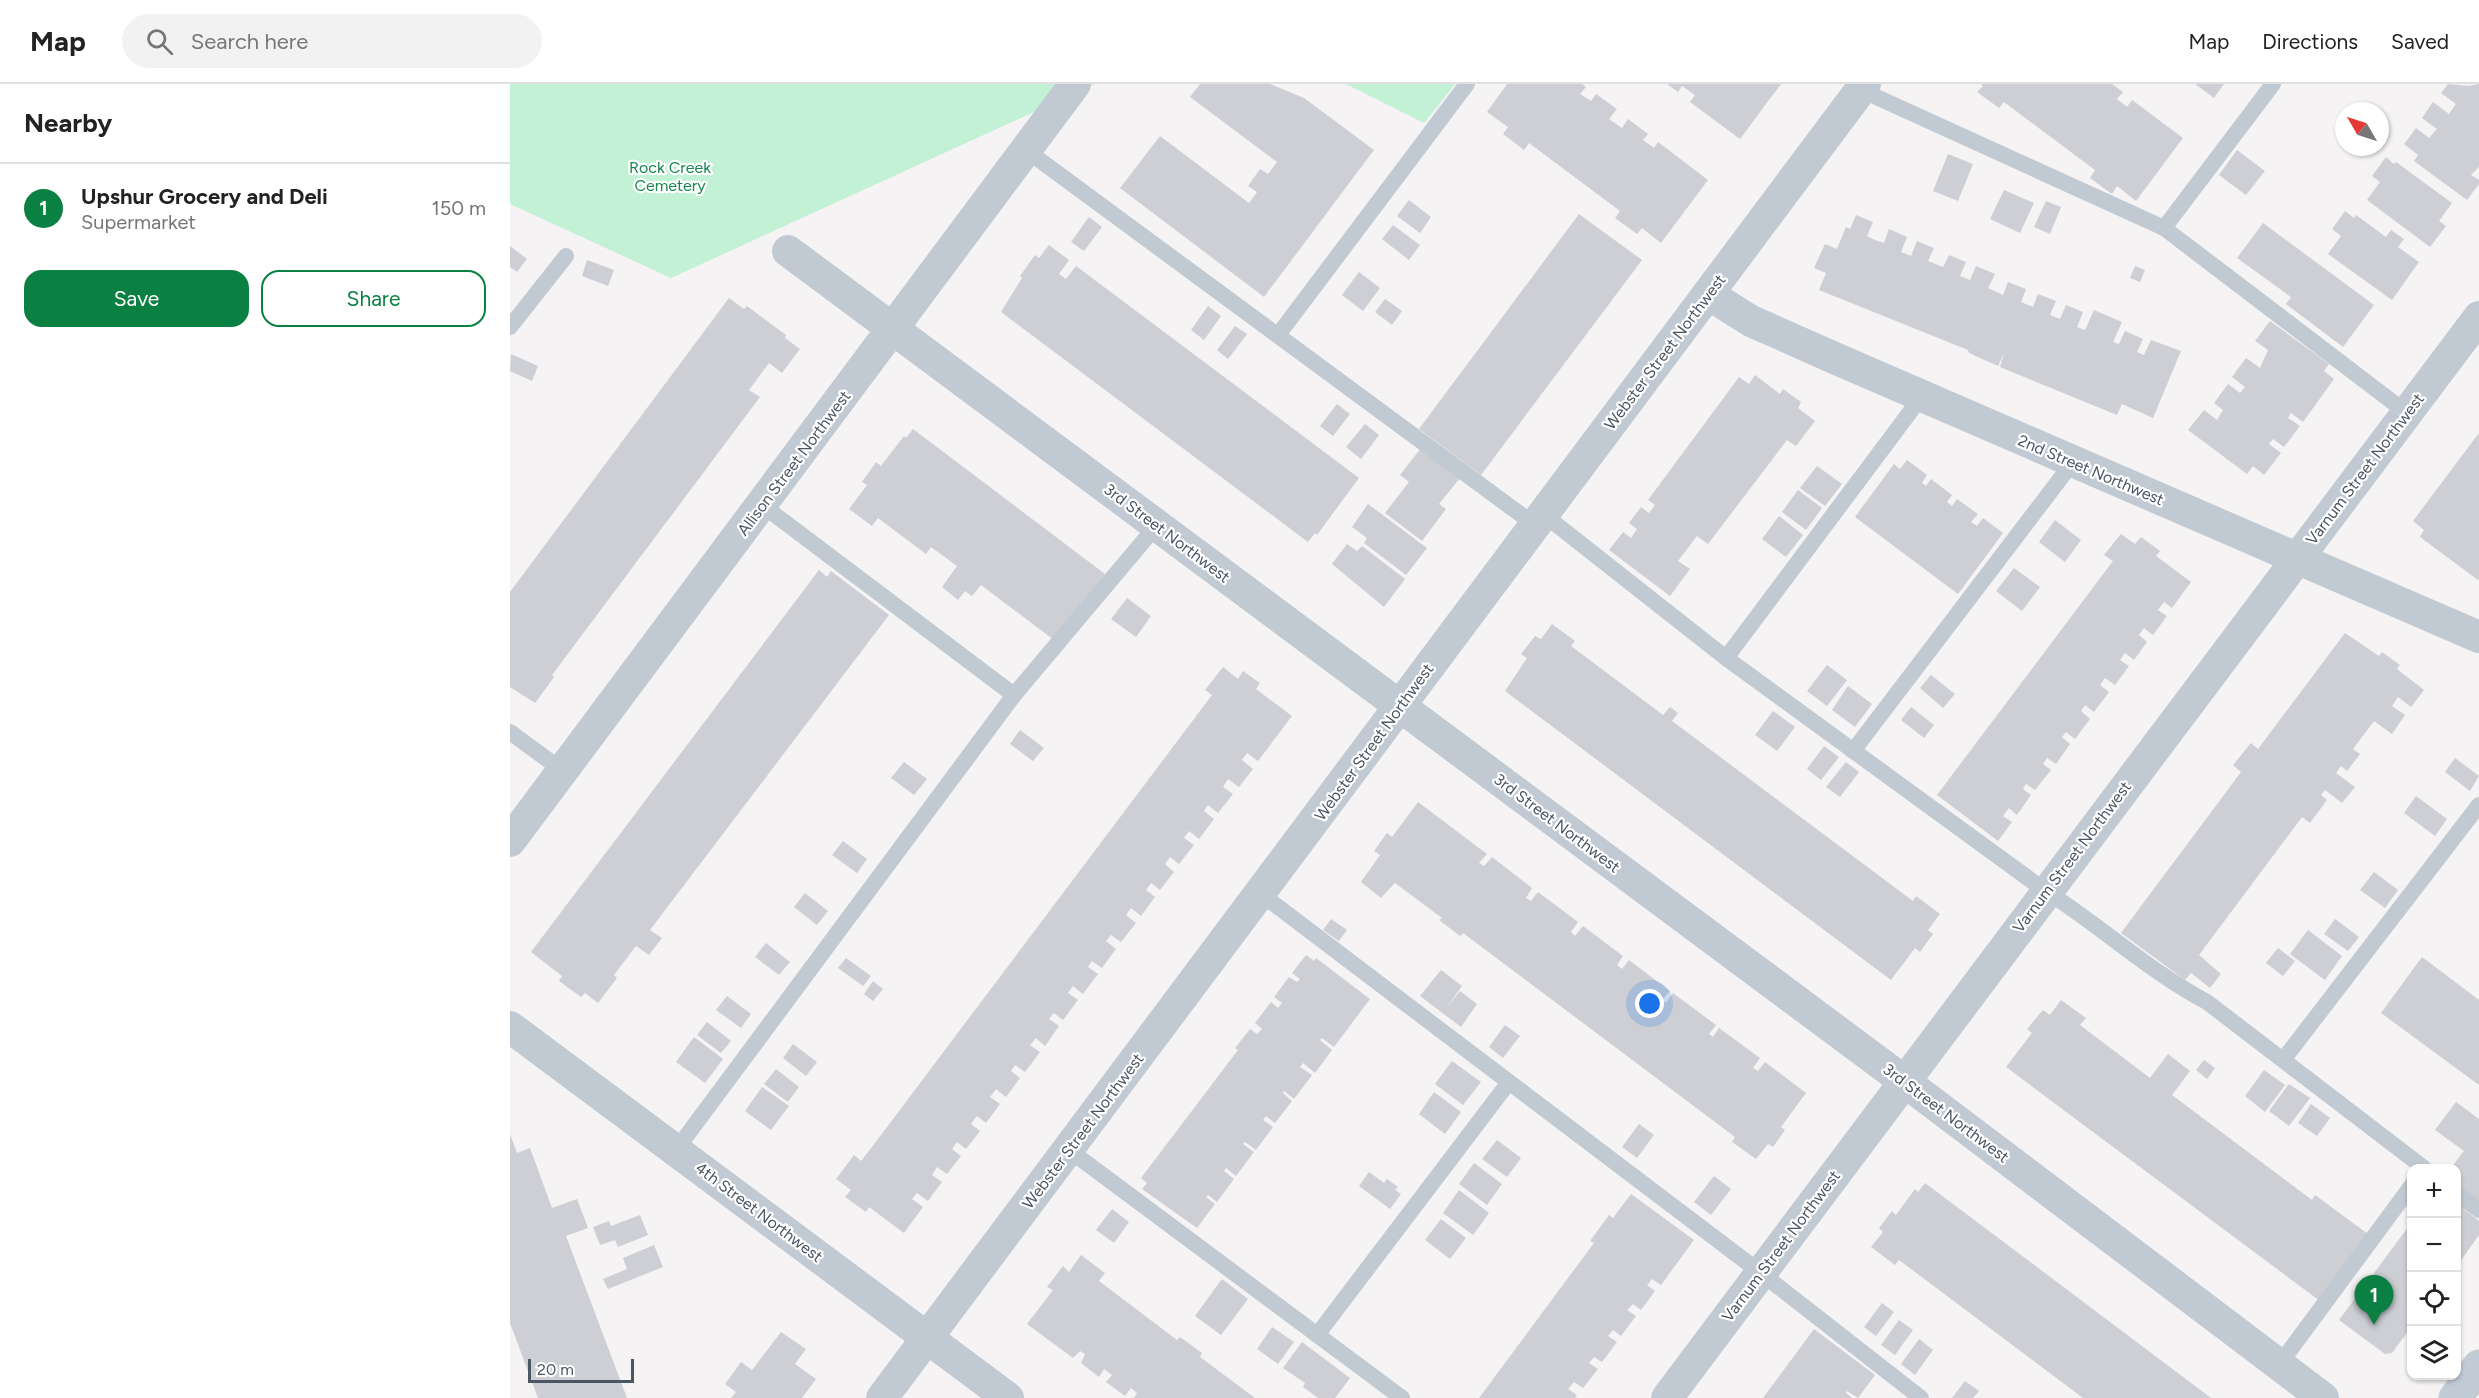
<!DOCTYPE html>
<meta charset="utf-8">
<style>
body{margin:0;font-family:Figtree,sans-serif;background:#f2f2f2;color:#222}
.controls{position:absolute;right:18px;bottom:18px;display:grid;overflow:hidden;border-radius:12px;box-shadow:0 2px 4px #0004}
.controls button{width:54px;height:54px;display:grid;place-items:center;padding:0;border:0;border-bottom:2px solid #e0e0e0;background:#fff;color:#222;font:30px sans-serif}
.compass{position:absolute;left:1825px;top:18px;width:54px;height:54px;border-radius:50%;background:#fff;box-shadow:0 2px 4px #0004;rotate:309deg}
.scale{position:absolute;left:18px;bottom:15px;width:106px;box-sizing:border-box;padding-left:6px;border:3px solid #4a5661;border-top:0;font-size:16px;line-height:21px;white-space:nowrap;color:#4a5661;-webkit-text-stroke:4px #fff;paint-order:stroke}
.you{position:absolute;left:1140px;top:920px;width:21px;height:21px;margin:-15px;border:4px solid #fff;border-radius:50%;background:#1a73e8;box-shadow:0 0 0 9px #1a73e833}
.badge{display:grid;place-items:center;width:39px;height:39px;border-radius:50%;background:#0b8043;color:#fff;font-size:20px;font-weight:700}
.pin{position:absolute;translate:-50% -50px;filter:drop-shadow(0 2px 3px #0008)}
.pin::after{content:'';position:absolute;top:32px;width:21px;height:18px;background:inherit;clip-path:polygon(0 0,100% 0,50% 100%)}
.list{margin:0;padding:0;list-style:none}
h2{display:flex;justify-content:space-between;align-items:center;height:78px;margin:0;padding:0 24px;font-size:26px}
h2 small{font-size:20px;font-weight:400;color:#767676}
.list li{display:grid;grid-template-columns:39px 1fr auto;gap:18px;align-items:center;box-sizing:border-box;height:90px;padding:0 24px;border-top:2px solid #e0e0e0}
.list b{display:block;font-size:22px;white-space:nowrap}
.list p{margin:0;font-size:20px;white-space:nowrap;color:#767676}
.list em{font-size:20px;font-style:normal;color:#767676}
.actions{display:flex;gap:12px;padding:18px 24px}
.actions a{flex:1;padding:14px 0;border:2px solid #0b8043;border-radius:18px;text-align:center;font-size:21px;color:#0b8043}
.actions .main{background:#0b8043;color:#fff}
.icon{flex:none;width:33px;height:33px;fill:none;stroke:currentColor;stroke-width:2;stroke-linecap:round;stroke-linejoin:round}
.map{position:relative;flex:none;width:1969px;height:1314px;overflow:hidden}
header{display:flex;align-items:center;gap:36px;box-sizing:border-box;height:84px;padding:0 30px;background:#fff;border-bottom:2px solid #e0e0e0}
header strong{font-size:28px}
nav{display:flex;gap:33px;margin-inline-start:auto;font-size:21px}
.search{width:420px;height:54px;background:#f2f2f2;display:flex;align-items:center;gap:15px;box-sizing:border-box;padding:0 21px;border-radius:33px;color:#767676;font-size:22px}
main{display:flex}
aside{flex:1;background:#fff}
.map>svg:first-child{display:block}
</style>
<header>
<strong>Map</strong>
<div class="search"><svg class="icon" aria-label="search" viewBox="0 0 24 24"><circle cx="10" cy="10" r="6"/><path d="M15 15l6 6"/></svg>Search here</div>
<nav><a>Map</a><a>Directions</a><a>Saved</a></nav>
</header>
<main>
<aside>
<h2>Nearby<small></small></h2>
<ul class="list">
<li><span class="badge">1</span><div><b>Upshur Grocery and Deli</b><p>Supermarket</p></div><em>150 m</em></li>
</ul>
<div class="actions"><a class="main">Save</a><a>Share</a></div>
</aside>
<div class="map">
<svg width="1969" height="1314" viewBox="0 0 1969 1314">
<rect width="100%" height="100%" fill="#f5f3f3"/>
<g fill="#c3f1d5">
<path d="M0,0H585L161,194L0,120Z"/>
<path d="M836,0H945L914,39Z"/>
</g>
<g fill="#cdcfd5">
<path d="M690,0H760L794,14L864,66L754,213L610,104L650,52L739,119L747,108L738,102L750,85L758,90L767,78L680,13Z"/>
<path d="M997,0H1072L1076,3L1070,10L1081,17L1086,10L1107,25L1099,35L1112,44L1118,35L1138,50L1133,56L1144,64L1148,58L1198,96L1151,159L1132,144L1127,150L1105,134L1110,127L1019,59L1014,66L993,50L998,43L977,28Z"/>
<path d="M1157,0H1271L1230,55L1180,18L1185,11L1172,2L1168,8Z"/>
<path d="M1471,0H1602L1613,8L1607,15L1617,23L1622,16L1673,54L1626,117L1607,102L1602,110L1580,94L1585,86L1494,18L1489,24L1467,8L1473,2Z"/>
<path d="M1685,0H1714L1704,14Z"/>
<path d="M1938,0L1958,2L1969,0V83L1961,91L1969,96V100L1957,116L1904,77L1908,71L1894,60L1906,44L1919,54L1927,45L1912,34L1923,18L1939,30L1946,20L1931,9Z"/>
<path d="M1727,66L1755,87L1736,111L1709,91Z"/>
<path d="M1438,70L1463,80L1448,117L1423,107Z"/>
<path d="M1876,73L1884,80L1886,78L1942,119L1929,137L1936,142L1920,163L1857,116L1870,98L1862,92Z"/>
<path d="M1494,106L1524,119L1510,149L1480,135Z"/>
<path d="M899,116L921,133L910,149L887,132Z"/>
<path d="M1536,117L1551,123L1540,150L1524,143Z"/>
<path d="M1835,127L1844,134L1846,131L1876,153L1881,146L1894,155L1888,163L1909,178L1882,216L1818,170L1831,152L1822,145Z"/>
<path d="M1069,130L1132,176L971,391L909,345Z"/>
<path d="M1346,131L1363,138L1357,152L1365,156L1374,159L1379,145L1397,153L1391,168L1401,172L1407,157L1424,164L1418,177L1433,183L1439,171L1456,178L1450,192L1460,196L1466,182L1485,190L1478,204L1493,211L1498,198L1516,205L1511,218L1523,223L1528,210L1546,217L1540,231L1550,235L1556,221L1573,228L1567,243L1575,246L1584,226L1612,238L1603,258L1609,260L1615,247L1633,255L1627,268L1634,271L1641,256L1671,267L1643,334L1612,320L1607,331L1490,283L1494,269L1488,282L1459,269L1458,266L1309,206L1316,189L1304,184L1315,160L1327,165L1336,143L1340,145Z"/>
<path d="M579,133L592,143L574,167L561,158Z"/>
<path d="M1753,139L1864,221L1833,263L1776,220L1781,213L1727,174Z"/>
<path d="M883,141L910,161L899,176L872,155Z"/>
<path d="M539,161L559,176L549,190L556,195L566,182L849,394L807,451L805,449L798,458L491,228L512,194L510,192L525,171L529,174Z"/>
<path d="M0,162L17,175L7,188L0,183Z"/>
<path d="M77,176L104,186L98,202L72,192Z"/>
<path d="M1625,182L1635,186L1630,198L1620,194Z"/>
<path d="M849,188L870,204L853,227L832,211Z"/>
<path d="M219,214L234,225L237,222L276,251L275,254L290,265L272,289L259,279L239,306L250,313L42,591L44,593L25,619L0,603V508Z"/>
<path d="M875,215L892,227L882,241L865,228Z"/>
<path d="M698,222L711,232L694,256L681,246Z"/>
<path d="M1760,237L1819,280L1814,287L1824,295L1793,338L1781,329L1778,334L1790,342L1774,363L1763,355L1759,360L1771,369L1754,391L1743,382L1737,390L1678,346L1694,326L1707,336L1713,326L1704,319L1718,300L1730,309L1735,303L1722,293L1736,274L1750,284L1758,266L1745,257Z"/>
<path d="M725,242L737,250L718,275L707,266Z"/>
<path d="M1,270L28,282L22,297L0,287Z"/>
<path d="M1245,291L1270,310L1273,305L1291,318L1288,324L1305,337L1286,362L1277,356L1198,460L1187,452L1168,477L1180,485L1160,512L1099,466L1113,448L1121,454L1127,445L1119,439L1131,423L1139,429L1145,421L1138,416L1229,293L1239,300Z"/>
<path d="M827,320L840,330L823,352L810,342Z"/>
<path d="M855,340L869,351L851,375L836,363Z"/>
<path d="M403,345L595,490L544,556L471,501L462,512L455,507L448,516L432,503L452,475L447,482L421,463L416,470L368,434L362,442L339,425L357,401L352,398L366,378L371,382L394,352L396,354Z"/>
<path d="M1969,349V494L1968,496L1910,453L1914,446L1903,437Z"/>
<path d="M911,364L950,394L929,420L936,425L912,457L875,429L899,398L890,391Z"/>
<path d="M1397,376L1417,391L1412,399L1416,402L1421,395L1442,411L1437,418L1442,422L1447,415L1468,430L1461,438L1467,442L1473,434L1493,449L1448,510L1345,433L1384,380L1390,385Z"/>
<path d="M1307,382L1332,400L1315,422L1290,404Z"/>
<path d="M1288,406L1312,424L1296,446L1272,428Z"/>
<path d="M858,420L917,464L896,491L854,459L857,454L842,443Z"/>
<path d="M1269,432L1293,451L1276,473L1252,455Z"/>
<path d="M1545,436L1571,456L1555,478L1529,458Z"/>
<path d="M1611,450L1625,460L1631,453L1650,467L1646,472L1681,498L1662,524L1654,518L1648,526L1657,532L1643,551L1634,544L1629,551L1637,558L1624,576L1615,569L1610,576L1619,582L1605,601L1595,594L1590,601L1599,608L1584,628L1575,621L1571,627L1580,635L1565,655L1556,648L1552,653L1560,660L1546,680L1537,674L1533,680L1541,686L1525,706L1516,700L1513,705L1521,711L1507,731L1499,724L1493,732L1502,738L1488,757L1427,711L1603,477L1594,471Z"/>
<path d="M837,460L847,467L852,462L895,495L874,523L822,480Z"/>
<path d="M1504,484L1530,503L1512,527L1486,507Z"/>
<path d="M309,486L317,493L321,487L379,531L140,846L152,854L139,871L126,862L104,891L107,894L88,919L75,909L71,913L49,897L52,892L21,868Z"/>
<path d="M617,514L641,532L626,553L601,535Z"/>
<path d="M1042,540L1065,557L1061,562L1153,631L1160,623L1168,629L1162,637L1403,817L1406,812L1430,830L1418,846L1423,850L1410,868L1405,864L1381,896L995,607L1017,574L1011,570L1025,552L1031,555Z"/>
<path d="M1835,549L1869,572L1872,568L1890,581L1887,585L1914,606L1901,623L1888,613L1882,622L1895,631L1882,650L1864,637L1843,665L1850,670L1837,687L1831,682L1826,689L1845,703L1832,719L1815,706L1811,711L1817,716L1800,739L1792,733L1689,871L1711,890L1700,904L1681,889L1675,896L1611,849L1731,688L1723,681L1741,659L1748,665Z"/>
<path d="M1317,581L1337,596L1317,622L1297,607Z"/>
<path d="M713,583L728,595L733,587L750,599L746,605L782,632L748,677L737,669L732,676L743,685L729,703L718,695L713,703L723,710L708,729L698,721L694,727L704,735L689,755L679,747L674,754L684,761L669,780L660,773L655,780L664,788L650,806L641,799L636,806L645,813L631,832L621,824L616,831L626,839L611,858L601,851L596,857L606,865L592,884L582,877L578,883L588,890L573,910L563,902L558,909L568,916L553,936L544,929L539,935L549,942L535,962L526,954L520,961L530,968L515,988L505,981L501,987L510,994L496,1013L486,1005L480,1013L490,1020L476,1039L467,1032L461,1040L470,1047L456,1065L447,1058L442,1065L451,1072L437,1090L427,1083L422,1091L432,1098L418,1117L407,1109L402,1115L413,1123L394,1149L359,1123L356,1128L335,1113L341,1106L326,1095L344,1071L351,1077L371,1051L702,611L695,606Z"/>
<path d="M1421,591L1445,610L1433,624L1410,604Z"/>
<path d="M1338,602L1362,620L1345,643L1322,626Z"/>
<path d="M1401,623L1424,641L1414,654L1391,636Z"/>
<path d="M1263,627L1285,643L1267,667L1245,651Z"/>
<path d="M510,646L534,664L523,677L500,660Z"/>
<path d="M1314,662L1329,673L1311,696L1297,685Z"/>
<path d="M1945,674L1969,692L1960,707L1935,688Z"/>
<path d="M394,678L417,695L404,711L381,694Z"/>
<path d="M1336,678L1349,688L1330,713L1316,703Z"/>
<path d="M1906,712L1937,735L1925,752L1894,729Z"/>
<path d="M908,718L977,770L969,779L971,780L974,782L982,773L1022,804L1016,814L1021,817L1028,808L1068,838L1061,848L1065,852L1073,842L1113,872L1107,881L1112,885L1119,876L1160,907L1152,916L1156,919L1163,909L1206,941L1199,950L1203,953L1209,944L1250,974L1243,984L1248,987L1255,978L1296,1009L1271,1043L1275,1046L1263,1063L1258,1060L1246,1075L1222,1058L1225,1053L953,849L950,852L929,836L932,834L885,799L871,814L851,798L870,771L864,767L877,749L882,753Z"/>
<path d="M333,757L357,775L347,789L322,771Z"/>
<path d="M1864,788L1888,806L1875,824L1850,806Z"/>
<path d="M295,809L318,827L307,841L284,823Z"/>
<path d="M821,835L837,846L829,857L813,846Z"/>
<path d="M1825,835L1849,853L1838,867L1814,850Z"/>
<path d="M1798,846L1832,872L1815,896L1780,870Z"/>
<path d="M256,859L280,878L269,891L245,873Z"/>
<path d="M1768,864L1785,877L1773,892L1756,879Z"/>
<path d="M796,871L804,877L806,874L860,915L824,963L812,954L810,956L822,966L805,989L793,979L790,983L802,991L784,1015L774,1007L773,1009L782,1017L765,1039L756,1032L753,1036L763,1043L746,1066L735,1058L733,1060L744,1068L726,1092L716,1084L714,1087L724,1095L707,1118L698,1111L696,1113L705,1120L687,1144L632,1105L637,1099L631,1094L728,966L725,964L740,945L747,950L752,945L745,939L761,918L768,924L772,919L764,913L779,893L787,898L790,895L782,889Z"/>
<path d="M1912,873L1969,916V1001L1871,929Z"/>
<path d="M336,874L361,892L353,902L328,884Z"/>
<path d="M931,886L952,902L935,926L950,907L967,920L951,943L910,912Z"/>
<path d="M363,897L373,905L363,917L354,910Z"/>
<path d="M217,912L241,930L231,944L206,926Z"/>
<path d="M1551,916L1576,934L1570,941L1640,994L1658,970L1680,987L1662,1011L1802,1116L1805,1111L1858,1150L1810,1217L1496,983L1522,949L1517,945L1533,926L1540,931Z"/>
<path d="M197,938L221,957L211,969L187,951Z"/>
<path d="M995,941L1010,952L993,974L979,963Z"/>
<path d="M184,953L213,975L195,999L166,978Z"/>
<path d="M283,960L307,978L296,992L273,974Z"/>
<path d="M1694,976L1705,984L1697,995L1686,986Z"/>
<path d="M942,977L971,998L953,1021L925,1000Z"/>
<path d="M266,985L289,1003L278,1018L254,1000Z"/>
<path d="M1754,986L1775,1001L1755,1028L1735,1012Z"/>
<path d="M1779,1000L1800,1014L1779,1042L1759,1027Z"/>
<path d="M252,1003L279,1022L261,1046L235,1027Z"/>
<path d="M924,1008L951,1028L935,1050L909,1030Z"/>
<path d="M1946,1018L1969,1035V1119L1947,1102L1946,1084H1941L1954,1067L1925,1046Z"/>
<path d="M1801,1020L1820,1034L1807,1052L1788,1039Z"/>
<path d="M1129,1040L1144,1051L1127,1074L1112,1063Z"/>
<path d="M0,1050L7,1069L20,1064L42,1124L67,1115L78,1144L56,1152L117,1314H28L0,1239Z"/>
<path d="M987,1056L1011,1074L997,1093L972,1075Z"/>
<path d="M964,1079L992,1100L977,1121L949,1100Z"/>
<path d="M859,1088L874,1099L877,1095L888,1103L885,1106L891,1110L880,1125L849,1102Z"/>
<path d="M1204,1092L1221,1105L1201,1131L1184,1118Z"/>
<path d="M1415,1099L1527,1183L1701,1314H1573L1389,1176L1385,1181L1361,1163L1373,1148L1369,1144L1382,1127L1386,1131L1405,1105L1408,1108Z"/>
<path d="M949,1106L979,1129L963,1151L933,1129Z"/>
<path d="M1121,1110L1184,1156L1151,1201L1142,1195L1137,1201L1145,1207L1131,1226L1123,1220L1117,1226L1126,1232L1111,1252L1103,1246L1098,1252L1107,1258L1092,1278L1084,1273L1079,1279L1088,1285L1073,1304L1064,1298L1058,1305L1067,1311L1065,1314H969L1084,1159L1080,1157L1099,1131L1103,1134Z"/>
<path d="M1947,1120L1969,1137V1151L1947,1182Z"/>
<path d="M602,1125L619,1138L604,1159L586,1146Z"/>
<path d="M130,1131L138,1151L108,1163L105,1156L90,1161L83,1143L99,1137L101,1142Z"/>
<path d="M931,1135L956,1154L940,1175L915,1156Z"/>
<path d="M1902,1138V1242L1882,1269L1875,1270L1829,1236Z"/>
<path d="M144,1161L153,1183L98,1205L93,1195L117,1185L113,1174Z"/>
<path d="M571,1171L595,1189L589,1197L667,1256L670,1253L692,1269L690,1273L745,1314H624L627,1309L621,1304L615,1312L596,1298L602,1291L594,1285L589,1293L571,1279L575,1270L570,1267L563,1274L517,1240L543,1206L537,1203L553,1182L559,1188Z"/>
<path d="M712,1195L738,1215L711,1251L685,1232Z"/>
<path d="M1372,1219L1384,1228L1366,1252L1354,1243Z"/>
<path d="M1389,1236L1403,1246L1385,1271L1371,1261Z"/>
<path d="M762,1243L784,1258L768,1280L747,1265Z"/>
<path d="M1304,1245L1365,1291L1348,1314L1337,1307L1336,1309L1342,1314H1253Z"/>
<path d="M271,1248L296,1265L285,1280L306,1295L292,1314H221L226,1308L215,1300L231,1278L242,1286Z"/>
<path d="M1409,1255L1423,1266L1405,1291L1391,1280Z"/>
<path d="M792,1258L840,1294L825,1314H808L793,1303L795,1299L773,1284Z"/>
<path d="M1455,1297L1469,1307L1463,1314H1442Z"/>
</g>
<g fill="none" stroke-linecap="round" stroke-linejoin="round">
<g stroke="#c1cad2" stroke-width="16">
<path d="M1351,6L1654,144L1897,329"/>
<path d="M516,66L1025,441"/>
<path d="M1654,144L1763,0"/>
<path d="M0,243L56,172"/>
<path d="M768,251L957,0"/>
<path d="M252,421L504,611"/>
<path d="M1033,430L1216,574L1537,808C1591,842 1640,888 1697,918L1914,1084"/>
<path d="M1216,574L1412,312"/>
<path d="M0,648L53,687"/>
<path d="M1343,667L1563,378"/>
<path d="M751,810L1251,1189L1411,1314"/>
<path d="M1773,976L1969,721"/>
<path d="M166,1066L504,611L647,441"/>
<path d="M559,1066L892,1314"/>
<path d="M1946,1109L1969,1126"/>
<path d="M807,1251L999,998"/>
<path d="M1769,1281L1902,1101"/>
</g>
<g stroke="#c1cad2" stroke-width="32">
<path d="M278,167L1394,997L1813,1314"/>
<path d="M1198,210L1241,237L1329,276L1969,553"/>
<path d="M0,757L565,0"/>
<path d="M0,943L498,1314"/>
<path d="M372,1314L1355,0"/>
<path d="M1157,1314L1969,233"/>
</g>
<path stroke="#c1cbd6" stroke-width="33" d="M1945,1314L1969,1282"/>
</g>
<g text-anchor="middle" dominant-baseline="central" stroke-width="4.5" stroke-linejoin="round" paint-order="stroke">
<g font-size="16" fill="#17864f" stroke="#fff">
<text x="160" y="83">Rock Creek<tspan x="160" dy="18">Cemetery</tspan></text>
</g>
<g font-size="16" fill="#4a5661" stroke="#fff">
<text transform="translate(1155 268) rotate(-53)">Webster Street Northwest</text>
<text transform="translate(284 379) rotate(-53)">Allison Street Northwest</text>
<text transform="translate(1855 385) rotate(-53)">Varnum Street Northwest</text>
<text transform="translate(1581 386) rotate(23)">2nd Street Northwest</text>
<text transform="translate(657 449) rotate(37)">3rd Street Northwest</text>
<text transform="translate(864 658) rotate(-54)">Webster Street Northwest</text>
<text transform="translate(1047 739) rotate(37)">3rd Street Northwest</text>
<text transform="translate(1562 773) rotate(-53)">Varnum Street Northwest</text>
<text transform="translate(1436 1029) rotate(37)">3rd Street Northwest</text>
<text transform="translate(573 1047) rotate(-53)">Webster Street Northwest</text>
<text transform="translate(249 1128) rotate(37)">4th Street Northwest</text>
<text transform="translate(1271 1162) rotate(-53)">Varnum Street Northwest</text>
</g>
</g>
</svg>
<div class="controls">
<button>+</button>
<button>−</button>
<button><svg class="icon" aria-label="locate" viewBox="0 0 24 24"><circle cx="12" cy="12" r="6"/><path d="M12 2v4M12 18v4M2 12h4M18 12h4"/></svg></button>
<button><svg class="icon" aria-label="layers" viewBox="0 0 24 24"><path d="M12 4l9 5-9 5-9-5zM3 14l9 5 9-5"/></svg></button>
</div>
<svg class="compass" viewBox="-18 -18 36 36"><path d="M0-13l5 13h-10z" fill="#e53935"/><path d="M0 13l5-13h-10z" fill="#767676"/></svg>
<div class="scale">20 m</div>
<div class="you"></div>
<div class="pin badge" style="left:1864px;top:1241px">1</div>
</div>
</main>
